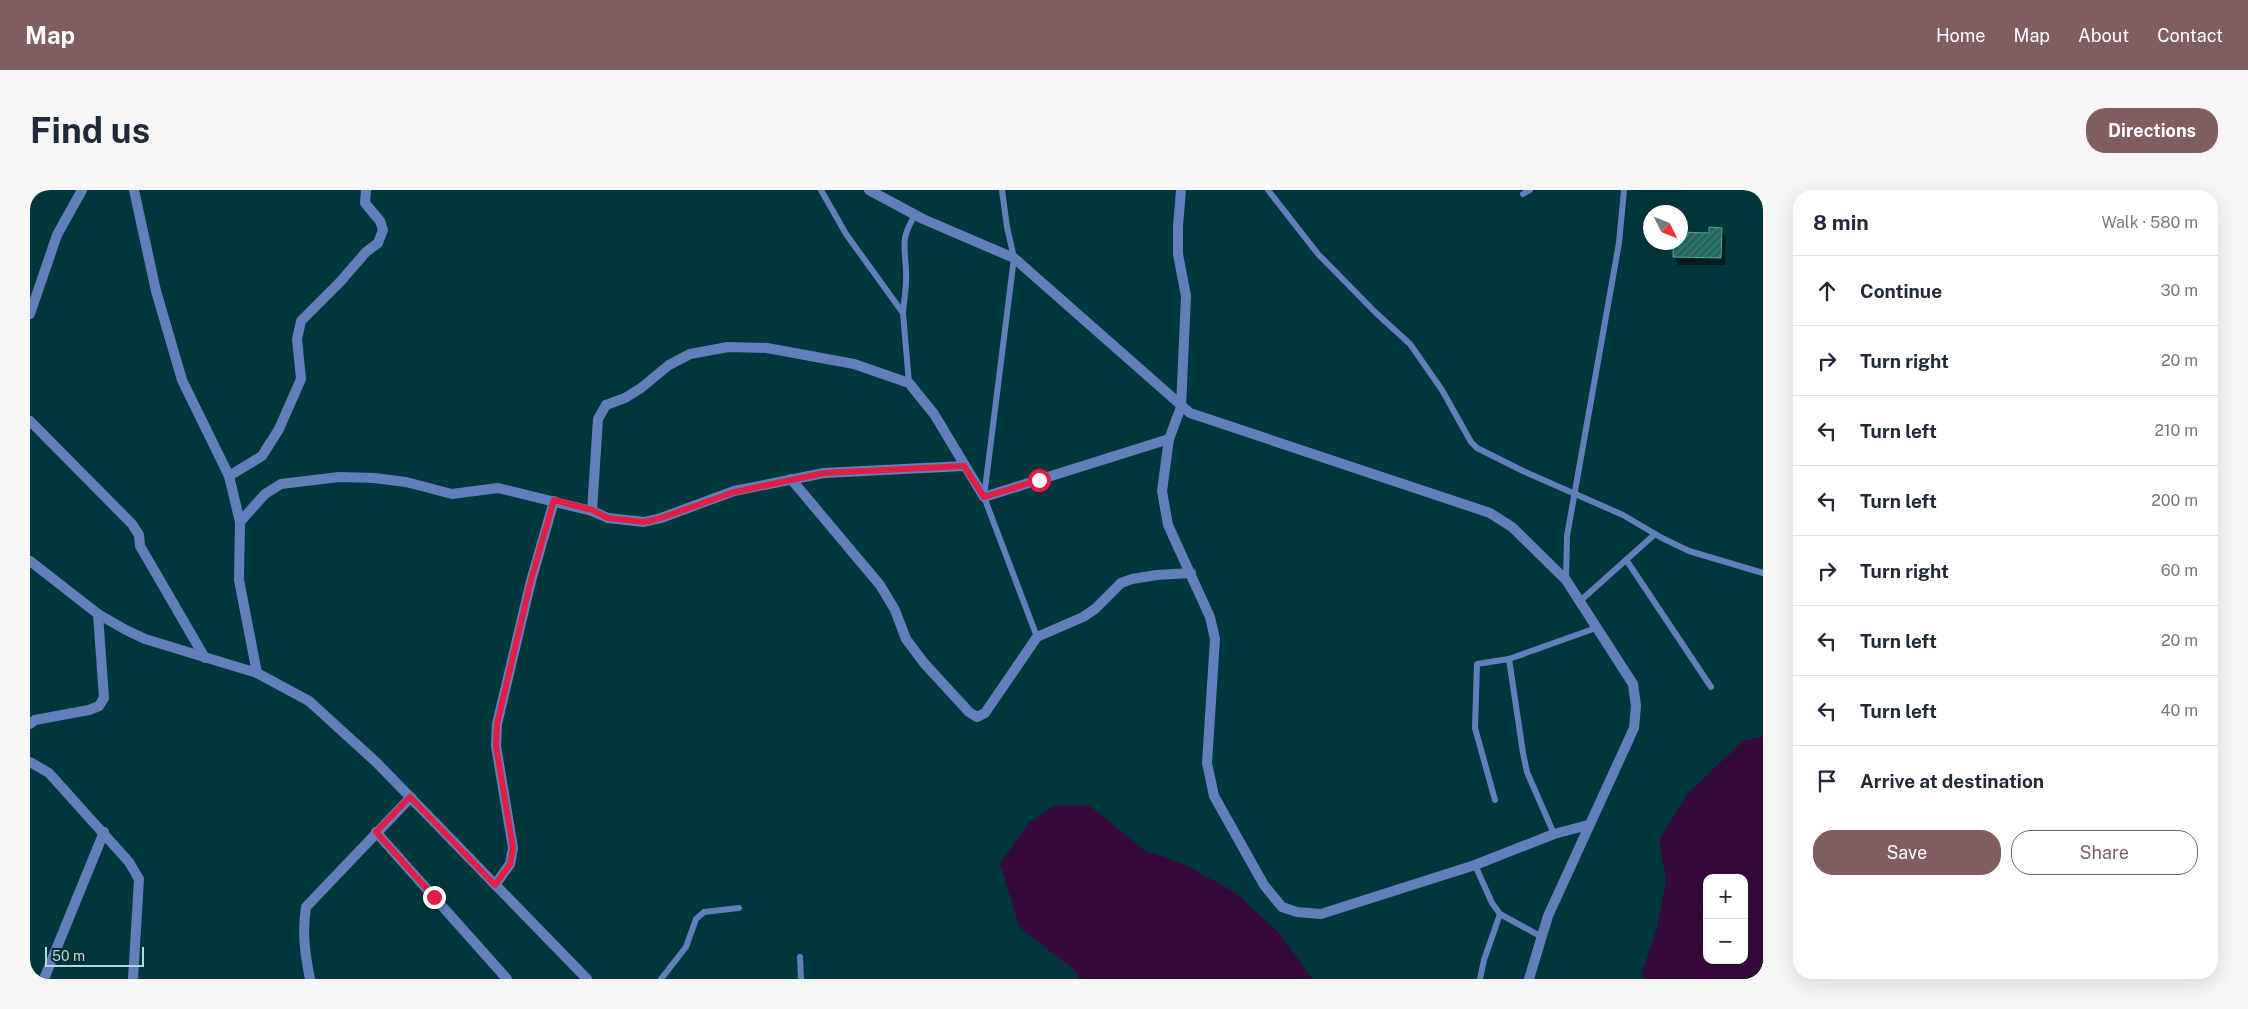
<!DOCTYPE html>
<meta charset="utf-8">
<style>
body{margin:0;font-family:"Public Sans",sans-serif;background:#f6f6f7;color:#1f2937}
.controls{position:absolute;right:15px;bottom:15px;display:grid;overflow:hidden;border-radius:10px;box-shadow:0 5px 20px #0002}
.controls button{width:45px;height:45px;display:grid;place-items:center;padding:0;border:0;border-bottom:1px solid #e0e1e3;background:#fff;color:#1f2937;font:25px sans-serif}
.compass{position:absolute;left:1613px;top:15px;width:45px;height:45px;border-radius:50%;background:#fff;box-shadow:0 5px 20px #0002;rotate:133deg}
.scale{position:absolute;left:15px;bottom:12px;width:99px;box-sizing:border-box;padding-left:5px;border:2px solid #b0dadf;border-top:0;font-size:14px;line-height:18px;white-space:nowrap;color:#b0dadf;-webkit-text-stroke:4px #0e2b2e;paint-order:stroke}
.stop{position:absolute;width:15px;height:15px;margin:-11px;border:4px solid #e11d48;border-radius:50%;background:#fff}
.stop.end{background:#e11d48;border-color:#fff;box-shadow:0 1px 5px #0008}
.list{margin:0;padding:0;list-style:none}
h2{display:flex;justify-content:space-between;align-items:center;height:65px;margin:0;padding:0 20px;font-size:21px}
h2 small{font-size:16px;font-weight:400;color:#747a83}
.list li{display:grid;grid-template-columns:32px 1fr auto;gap:15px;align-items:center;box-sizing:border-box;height:70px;padding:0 20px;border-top:1px solid #e0e1e3}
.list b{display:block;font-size:19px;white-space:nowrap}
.list em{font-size:16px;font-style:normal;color:#747a83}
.actions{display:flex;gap:10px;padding:15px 20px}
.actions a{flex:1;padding:11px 0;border:1px solid #7f5d61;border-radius:20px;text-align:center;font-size:18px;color:#7f5d61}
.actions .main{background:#7f5d61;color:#fff}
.icon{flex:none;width:28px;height:28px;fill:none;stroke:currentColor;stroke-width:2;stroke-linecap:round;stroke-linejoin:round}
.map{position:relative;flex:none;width:1733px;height:789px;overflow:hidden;border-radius:20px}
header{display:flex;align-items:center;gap:30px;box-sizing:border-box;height:70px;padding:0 25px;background:#7f5d61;color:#fff}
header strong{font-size:24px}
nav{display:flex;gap:28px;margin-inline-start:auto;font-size:18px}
.intro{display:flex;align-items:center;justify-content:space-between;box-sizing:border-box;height:120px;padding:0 30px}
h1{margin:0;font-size:35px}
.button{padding:12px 22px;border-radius:20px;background:#7f5d61;color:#fff;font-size:18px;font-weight:700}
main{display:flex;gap:30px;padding:0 30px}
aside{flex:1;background:#fff;border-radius:20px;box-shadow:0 5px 20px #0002}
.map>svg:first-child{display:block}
</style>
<header>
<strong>Map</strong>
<nav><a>Home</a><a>Map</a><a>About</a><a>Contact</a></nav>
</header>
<div class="intro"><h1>Find us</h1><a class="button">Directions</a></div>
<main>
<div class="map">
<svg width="1733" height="789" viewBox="0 0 1733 789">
<defs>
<pattern id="building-hatch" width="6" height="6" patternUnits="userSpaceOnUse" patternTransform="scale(1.25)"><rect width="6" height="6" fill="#216860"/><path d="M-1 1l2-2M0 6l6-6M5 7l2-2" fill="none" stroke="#3f7d76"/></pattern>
</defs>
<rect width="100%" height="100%" fill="#00373c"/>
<g fill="#360a3a" fill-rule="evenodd">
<path d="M1733,546V789H1616L1611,785L1627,738L1636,691L1629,650L1658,603L1713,551ZM1677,688H1714V770H1677Z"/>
<path d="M1059,615L1114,660L1154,674L1207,704L1250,744L1282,789H1048L1047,782L990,738L970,674L997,635L1023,616Z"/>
</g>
<path fill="#0007" d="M1691,39L1696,47L1695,75H1648L1644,67L1650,52Z"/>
<path fill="url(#building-hatch)" stroke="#4fa99d" d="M1679,37L1692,38L1691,68L1643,67V52H1650V42L1679,43Z"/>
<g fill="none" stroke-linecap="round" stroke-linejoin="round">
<g stroke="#627fbc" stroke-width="6">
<path d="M791,0L816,44L873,123L879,193"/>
<path d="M972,0L977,37L984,68L954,307L1007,447"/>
<path d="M1238,0L1288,64L1345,122L1380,154L1412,200L1441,252L1447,258L1493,281L1593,325L1632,348L1659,361L1733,383"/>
<path d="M1493,4L1500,0"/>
<path d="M873,123C874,109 877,95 876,81C875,54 870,50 885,25"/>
<path d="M1597,371L1681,497"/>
<path d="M1536,390L1537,346L1589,53L1594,0"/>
<path d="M1549,412L1625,344"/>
<path d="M1479,469L1493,563L1497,582L1524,644"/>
<path d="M1465,610L1445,538L1447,474L1479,469L1566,438"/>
<path d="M1445,675L1462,713L1470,724L1512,747"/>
<path d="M770,767L771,789"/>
<path d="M631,789L656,757L666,729L674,722L709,718"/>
<path d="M1450,789L1454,770L1470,724"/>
</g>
<g stroke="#627fbc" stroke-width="10">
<path d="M104,0L126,101L152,190L199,286L210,332L209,390L227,483"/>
<path d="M839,0L893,29L984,68L1160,223L1460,323L1482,337L1536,390L1603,494L1606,516L1604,538L1518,726L1499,789"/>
<path d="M1151,0L1148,36V64L1156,106L1151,217L1139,249L1132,301L1138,335L1180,427L1185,449L1177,573L1184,606L1234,695L1252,717L1267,722L1291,724L1445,675L1524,644L1558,635"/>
<path d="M0,2L3,0"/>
<path d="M0,124L27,45L52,0"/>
<path d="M0,231L102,334L109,345L110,356L175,468"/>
<path d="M199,286L232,266L249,239L271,189L267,149L271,131L310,92L336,62L348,53L353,40L350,31L335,13L336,0"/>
<path d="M761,289L850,395L865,420L876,449L894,473L939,522L947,527L955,523L1007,447L1053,427L1065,419L1091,393L1102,389L1127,385L1161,383"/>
<path d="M562,321L568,229L576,215L595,208L611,198L639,175L660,164L698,157L737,158L824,174L879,193L904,224L954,307L1139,249"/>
<path d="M210,332L235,304L251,294L309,287L344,288L376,292L422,304L468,298L562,321L578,328L614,332L631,328L704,301L794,283L934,276"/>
<path d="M0,371L68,424L96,440L115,449L227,483L279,511L347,573L557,789"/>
<path d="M0,534L5,530L59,520L69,516L74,508L68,424"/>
<path d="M0,572L19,583L99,672L109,689L103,789"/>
<path d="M346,642L477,789"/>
<path d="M465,695L480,674L483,658L466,556L467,534L501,391L524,311"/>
<path d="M0,786L4,789"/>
<path d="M14,789L74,642"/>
<path d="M280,789C275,764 272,743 276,717L381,607"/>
</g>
</g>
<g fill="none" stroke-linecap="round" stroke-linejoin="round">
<path stroke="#e11d48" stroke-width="6" d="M404,707L346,642L380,607L465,695L480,674L483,658L466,556L467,534L501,390L524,310L562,320L578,328L614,332L631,328L704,302L794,283L934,276L954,307L1009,290"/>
</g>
</svg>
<div class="controls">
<button>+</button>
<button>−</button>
</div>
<svg class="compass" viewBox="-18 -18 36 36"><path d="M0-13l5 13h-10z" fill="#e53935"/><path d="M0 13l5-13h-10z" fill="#747a83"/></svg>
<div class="scale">50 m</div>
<div class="stop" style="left:1009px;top:290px"></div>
<div class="stop end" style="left:404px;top:707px"></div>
</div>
<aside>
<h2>8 min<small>Walk · 580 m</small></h2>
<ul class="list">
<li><svg class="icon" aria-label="ahead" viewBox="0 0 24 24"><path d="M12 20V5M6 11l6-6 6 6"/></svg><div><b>Continue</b></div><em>30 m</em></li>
<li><svg class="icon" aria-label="right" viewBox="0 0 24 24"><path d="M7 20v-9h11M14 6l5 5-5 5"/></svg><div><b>Turn right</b></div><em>20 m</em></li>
<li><svg class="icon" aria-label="left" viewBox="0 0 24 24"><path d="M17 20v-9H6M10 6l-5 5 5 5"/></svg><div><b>Turn left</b></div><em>210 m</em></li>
<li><svg class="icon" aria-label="left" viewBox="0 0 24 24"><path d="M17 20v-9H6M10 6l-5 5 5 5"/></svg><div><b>Turn left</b></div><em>200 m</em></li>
<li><svg class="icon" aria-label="right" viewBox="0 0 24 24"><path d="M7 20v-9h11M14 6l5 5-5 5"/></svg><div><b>Turn right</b></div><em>60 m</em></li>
<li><svg class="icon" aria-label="left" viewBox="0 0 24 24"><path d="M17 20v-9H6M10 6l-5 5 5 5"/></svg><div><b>Turn left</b></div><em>20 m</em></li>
<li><svg class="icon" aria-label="left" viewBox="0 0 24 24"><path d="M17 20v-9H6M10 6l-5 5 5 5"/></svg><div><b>Turn left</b></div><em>40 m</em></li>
<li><svg class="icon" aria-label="arrive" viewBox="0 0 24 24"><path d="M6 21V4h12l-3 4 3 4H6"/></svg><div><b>Arrive at destination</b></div></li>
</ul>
<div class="actions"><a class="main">Save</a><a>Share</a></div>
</aside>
</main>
